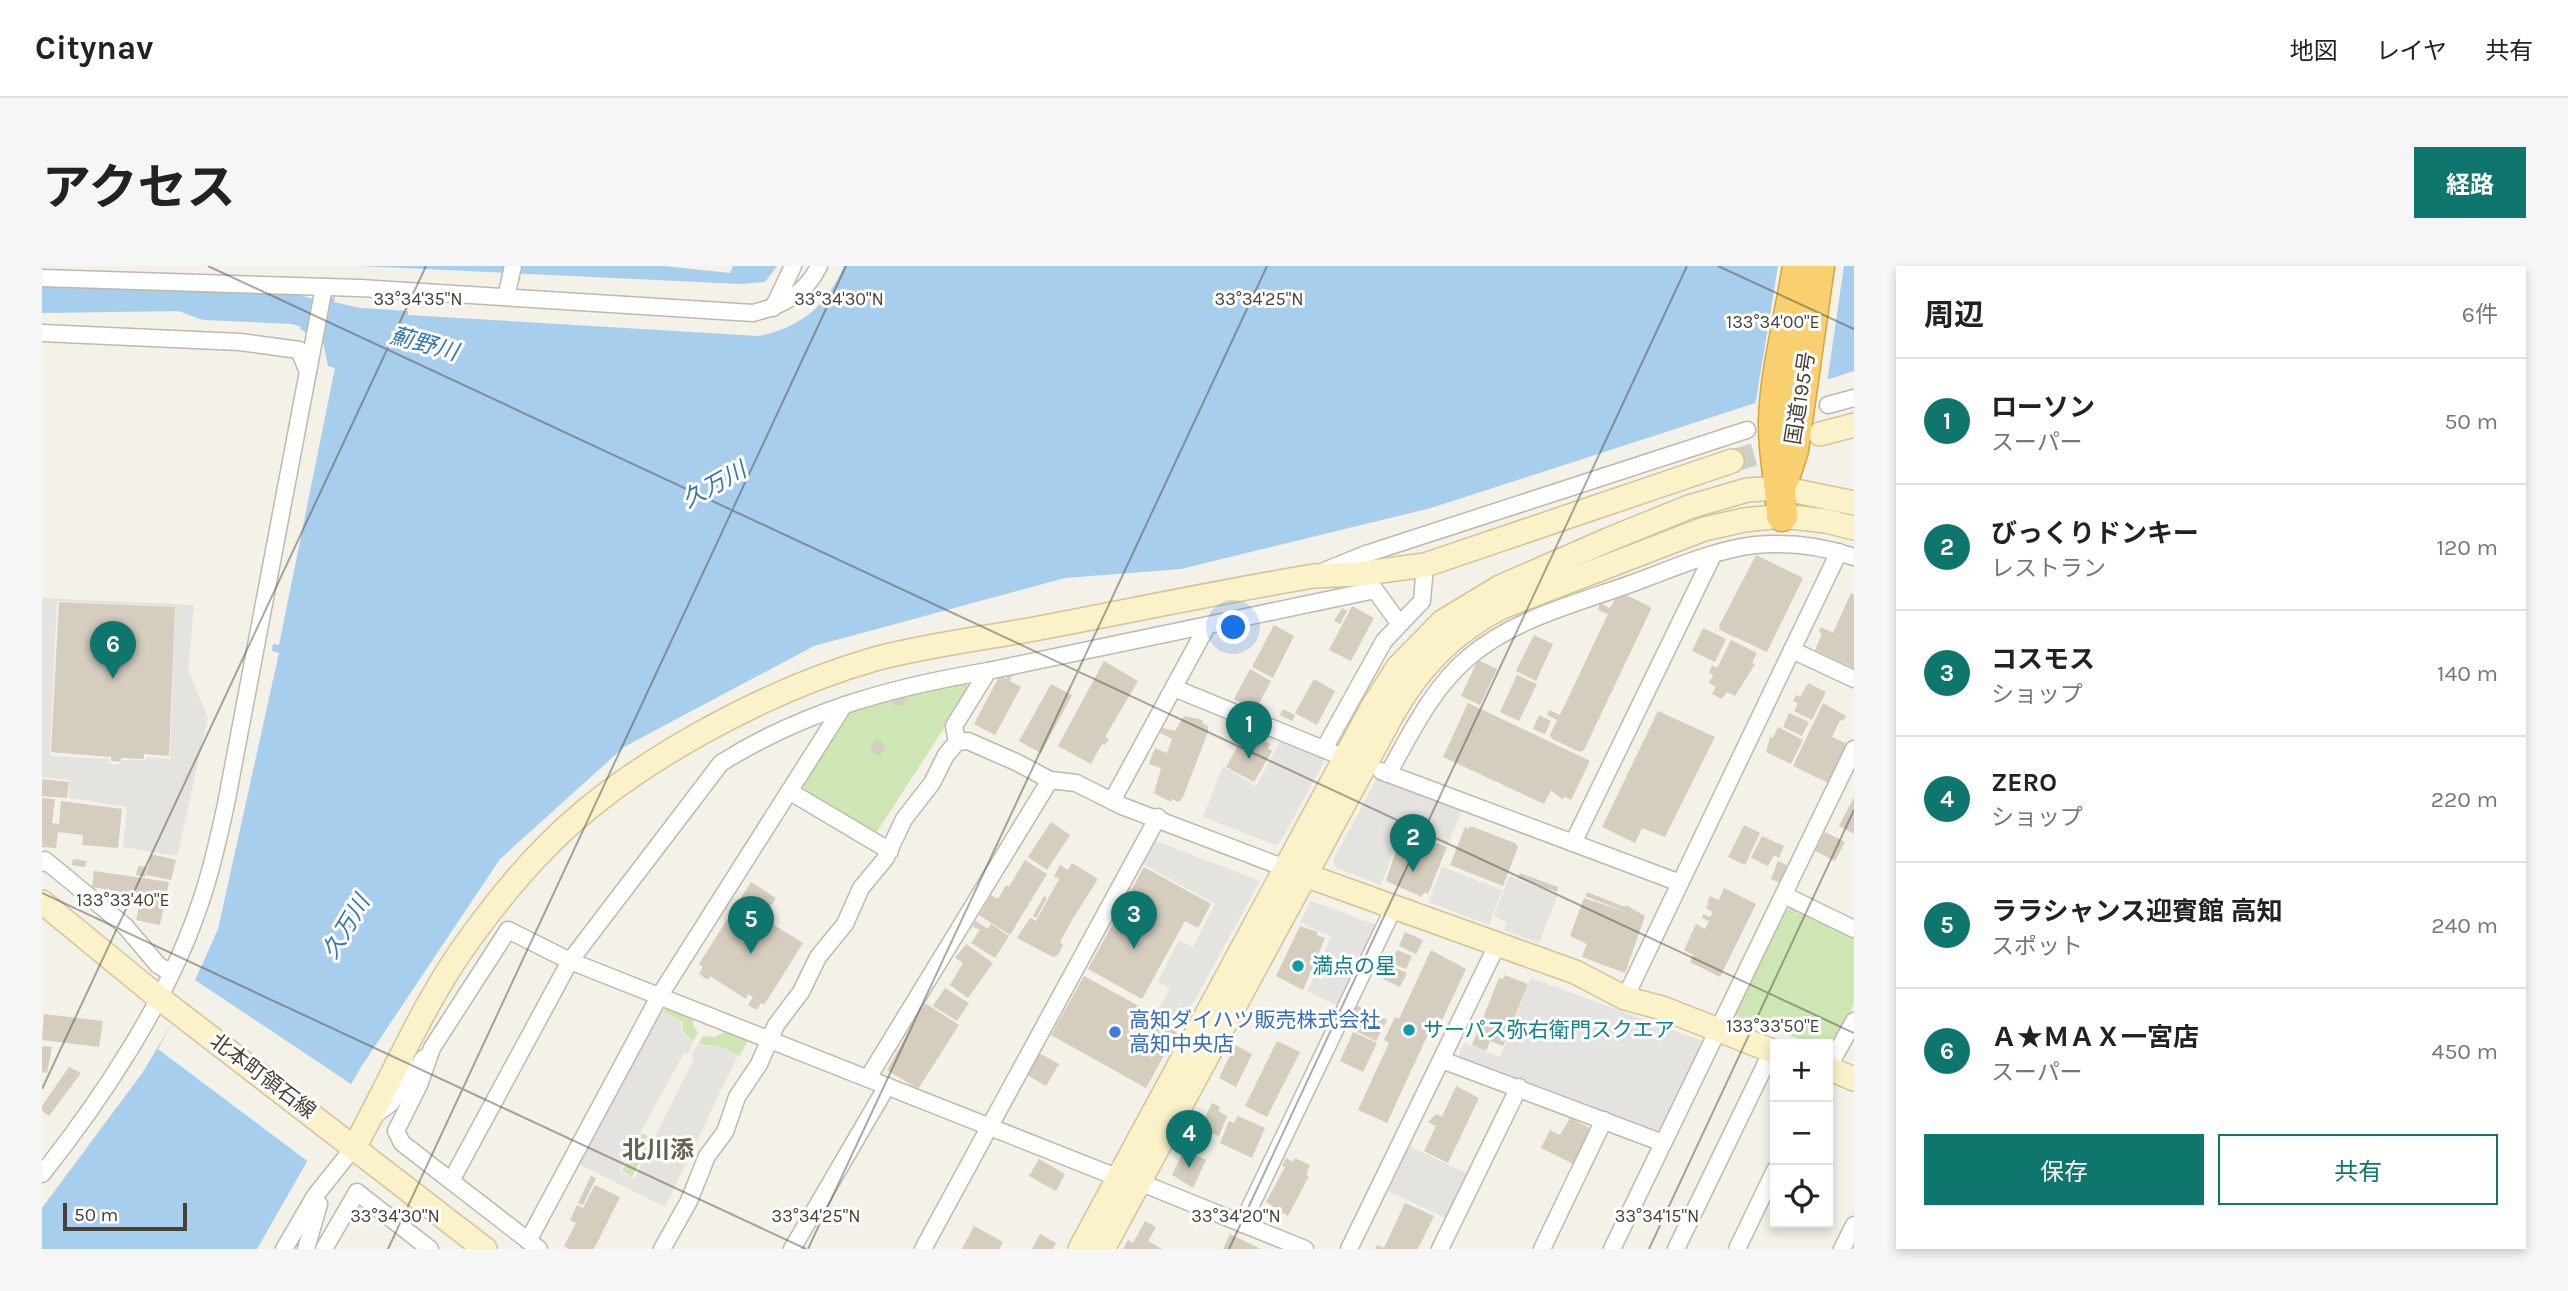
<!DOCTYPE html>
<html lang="ja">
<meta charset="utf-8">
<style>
body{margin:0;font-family:Karla,"Noto Sans JP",sans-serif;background:#f6f6f6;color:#222}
.controls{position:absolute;right:21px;bottom:21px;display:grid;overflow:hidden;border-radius:0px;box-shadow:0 4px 10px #0003}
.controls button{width:63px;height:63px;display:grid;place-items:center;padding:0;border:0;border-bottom:2px solid #e0e0e0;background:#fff;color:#222;font:35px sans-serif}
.scale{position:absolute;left:21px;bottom:18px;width:124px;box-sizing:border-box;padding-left:7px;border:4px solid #474137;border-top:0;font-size:19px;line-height:24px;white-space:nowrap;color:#474137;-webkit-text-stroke:5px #fff;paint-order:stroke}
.you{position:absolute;left:1192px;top:362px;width:24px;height:24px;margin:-18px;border:5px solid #fff;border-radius:50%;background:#1a73e8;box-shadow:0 0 0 10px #1a73e833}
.badge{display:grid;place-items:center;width:46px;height:46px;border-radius:50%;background:#0f766e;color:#fff;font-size:23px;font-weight:700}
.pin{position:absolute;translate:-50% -58px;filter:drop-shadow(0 2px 4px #0008)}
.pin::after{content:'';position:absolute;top:37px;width:24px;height:21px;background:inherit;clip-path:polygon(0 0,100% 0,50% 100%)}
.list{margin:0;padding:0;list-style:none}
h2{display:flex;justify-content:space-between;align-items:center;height:91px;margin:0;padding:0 28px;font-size:30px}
h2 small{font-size:23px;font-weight:400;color:#767676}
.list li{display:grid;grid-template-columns:46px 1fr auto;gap:21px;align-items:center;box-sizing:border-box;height:126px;padding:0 28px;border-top:2px solid #e0e0e0}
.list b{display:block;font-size:26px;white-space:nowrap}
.list p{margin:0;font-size:23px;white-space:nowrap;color:#767676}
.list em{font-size:23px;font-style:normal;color:#767676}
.actions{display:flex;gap:14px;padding:21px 28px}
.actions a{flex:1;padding:16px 0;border:2px solid #0f766e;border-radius:0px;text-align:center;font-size:24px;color:#0f766e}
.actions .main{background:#0f766e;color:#fff}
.icon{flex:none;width:38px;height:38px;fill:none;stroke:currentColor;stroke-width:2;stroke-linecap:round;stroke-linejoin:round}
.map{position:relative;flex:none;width:1812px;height:983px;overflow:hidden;border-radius:0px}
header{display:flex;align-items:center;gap:42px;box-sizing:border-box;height:98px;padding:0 35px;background:#fff;border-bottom:2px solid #e0e0e0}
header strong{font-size:33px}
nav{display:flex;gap:38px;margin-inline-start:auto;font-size:24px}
.intro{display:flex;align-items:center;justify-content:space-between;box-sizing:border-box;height:168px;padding:0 42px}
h1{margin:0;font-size:49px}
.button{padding:18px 32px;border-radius:0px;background:#0f766e;color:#fff;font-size:24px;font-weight:700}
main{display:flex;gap:42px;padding:0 42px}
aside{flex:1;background:#fff;border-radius:0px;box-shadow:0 4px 10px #0003}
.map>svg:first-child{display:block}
</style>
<header>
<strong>Citynav</strong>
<nav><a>地図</a><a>レイヤ</a><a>共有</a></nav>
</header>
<div class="intro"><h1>アクセス</h1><a class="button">経路</a></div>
<main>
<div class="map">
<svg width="1812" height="983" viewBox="0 0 1812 983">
<rect width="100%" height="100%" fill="#f3f1e8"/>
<g fill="#cde6b3">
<path d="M923,416L927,423L833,569L763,524L761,516L812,442Z"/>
<path d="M1751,640L1812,670V738L1789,784L1786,778H1771L1693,750L1744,644Z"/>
<path d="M628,741L650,750L651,759L656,766L651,776L642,767L639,755L620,745Z"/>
<path d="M686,764L707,772L698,790L679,781L656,778L661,770L673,771Z"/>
<path d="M600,867L610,872L590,911L580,905Z"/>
</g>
<g fill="#e5e3e0" fill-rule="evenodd">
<path d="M0,332L152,339L146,404L166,452L135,590L81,581L85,541L27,532L28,514L0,511ZM15,335L133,341L128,493L105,491L104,494H81L78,498H68L67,493L8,490Z"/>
<path d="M1239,474L1284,492L1239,575L1233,579L1161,551L1181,500L1214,520Z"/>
<path d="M1335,512L1421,543L1405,579L1360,562L1339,619L1294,602L1291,595Z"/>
<path d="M1112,574L1218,615L1138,761L1114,747L1128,722L1116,716L1137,674L1151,681L1173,638L1099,597Z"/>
<path d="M1400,601L1460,624L1447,659L1386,636Z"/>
<path d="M1467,610L1516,628L1497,677L1462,664L1465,656L1452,650Z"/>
<path d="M1269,635L1334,659L1296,740L1265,725L1272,711L1280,714L1285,704L1276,699L1289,671L1258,656Z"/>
<path d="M1489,712L1663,776L1622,862L1614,864L1416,791L1422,777L1458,791Z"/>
<path d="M619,745L638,755L641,767L651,777L646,788L642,787L577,906L592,913L652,792L649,790L655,779L680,781L696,789L623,941L535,897Z"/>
<path d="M1367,880L1426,908L1405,953L1346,925Z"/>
</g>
<g fill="#a7ceed">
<path d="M318,0H622L688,7L691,0H735L723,16L699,18Z"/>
<path d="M802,0H1812V105L1389,242L1139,303L1023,312L772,380L582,481L458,593L319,801L215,983H0V942L101,806L146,730L176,663L237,387L230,385L231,378L237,379L293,102L286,100L281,76L258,63L264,35L293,31L292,36L318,42L366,45V49L717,70C760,61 785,39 802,0Z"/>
</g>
<g fill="#f3f1e8">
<path d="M1736,0H1802L1785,117L1713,140Z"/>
<path d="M153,714L312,820L268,897L116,783Z"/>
</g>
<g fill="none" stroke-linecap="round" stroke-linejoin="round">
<path stroke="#a7ceed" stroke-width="30" d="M0,32L139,30L163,39L251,43L301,56"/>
</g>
<g fill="#d5cdbe">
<path d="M1714,289L1761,312L1725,386L1678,364L1677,360Z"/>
<path d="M1809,327L1812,329V402L1773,384L1780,368L1777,366L1779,361L1791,367Z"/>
<path d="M1584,329L1607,340L1609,343L1542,484L1538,486L1510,473L1508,469L1515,454L1505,449L1507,444L1518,449L1566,348L1556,344L1558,337L1568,342L1573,333Z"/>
<path d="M17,336L133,341L127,490L102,488V493L79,492V496L69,495V491L9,486Z"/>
<path d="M1310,340L1332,352L1309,395L1287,384Z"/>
<path d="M1300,342L1305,345L1298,358L1292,355Z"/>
<path d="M1232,359L1252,370L1231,412L1210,401Z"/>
<path d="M1661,362L1684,373L1673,396L1650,385Z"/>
<path d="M1492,369L1511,378L1494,415L1474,405Z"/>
<path d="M1689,374L1715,387L1710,397L1713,398L1693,430L1685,426L1680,433L1670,428L1674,421L1667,417L1671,409L1667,407L1670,399L1675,402Z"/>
<path d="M1436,394L1455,403L1438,439L1419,430Z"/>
<path d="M1062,395L1096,415L1063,471L1067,473L1063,479L1060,478L1049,498L1016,480Z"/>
<path d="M1208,403L1229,415L1213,445L1192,433Z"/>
<path d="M967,408L970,410L968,415L979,421L953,469L932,458L958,409L964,413Z"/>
<path d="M1475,409L1495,418L1477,455L1458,446Z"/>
<path d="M1272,413L1293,425L1275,459L1253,447Z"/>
<path d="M1766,417L1784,426L1770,454L1752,445L1756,437L1751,435L1754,429L1758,431Z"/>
<path d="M1009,418L1030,429L999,487L977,475Z"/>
<path d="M862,431L863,438L852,440L851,433Z"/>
<path d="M1426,437L1548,495L1529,534L1522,530L1521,534L1509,524L1502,538L1401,491Z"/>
<path d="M1781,437L1804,450L1801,455L1798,454L1790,471L1805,478L1786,517L1751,500Z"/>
<path d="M1241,443L1253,449L1250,455L1238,449Z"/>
<path d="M1616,445L1673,471L1623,571L1600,562L1593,577L1560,561Z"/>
<path d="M1747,447L1767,456L1760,470L1741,461Z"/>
<path d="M1497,449L1509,455L1503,468L1491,463Z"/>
<path d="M1142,450L1161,454L1160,457L1166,460V466L1141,531L1137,536L1130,533L1129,536L1112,527L1119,502L1107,498L1113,482L1125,487L1130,473L1118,467L1121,462L1133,465Z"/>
<path d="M1736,461L1761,474L1749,498L1724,486L1728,471L1731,472Z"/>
<path d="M1202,469L1215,476L1217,472L1228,478L1226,482L1230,485L1212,516L1184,501Z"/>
<path d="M834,474L844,479L838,490L828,485Z"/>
<path d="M0,513L27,516L25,532L0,530Z"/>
<path d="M1812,531V568L1797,560Z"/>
<path d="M0,532L13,533L10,557L17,558L19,535L80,543L76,582L40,579L41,569L16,566L14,582L0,581Z"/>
<path d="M1009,556L1028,569L1005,604L986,591Z"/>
<path d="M1702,559L1718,567L1703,599L1686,591Z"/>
<path d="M1428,560L1473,577L1476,581L1461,620L1408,599L1423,561L1427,563Z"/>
<path d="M1364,565L1405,581L1386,628L1382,626L1380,631L1344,615L1357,575L1360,576Z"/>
<path d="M1783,566L1803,576L1793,595L1773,585Z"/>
<path d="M1720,570L1742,580L1737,592L1732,589L1726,600L1709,592Z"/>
<path d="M109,588L134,594L129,614L104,609Z"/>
<path d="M31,593L45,595L43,601L30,599Z"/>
<path d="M983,594L1005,608L968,669L937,649L949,629L956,633L964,619L967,621Z"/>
<path d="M1736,595L1747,600L1738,617L1729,613Z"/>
<path d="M1030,597L1056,613L1030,654L1018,676L1021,679L1016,689L1011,691L975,672L988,652L994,655L1017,613L1012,610L1018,599L1026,604Z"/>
<path d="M96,600L105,601L103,611L94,609Z"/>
<path d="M1102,601L1169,638L1156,662L1143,655L1100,733L1046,703Z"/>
<path d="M52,605L127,616L118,659L94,654L100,629L50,621Z"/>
<path d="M1478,607L1516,621L1515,626L1476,612Z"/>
<path d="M709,616L734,632L726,644L721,641L716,649L761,677L722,739L719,737L715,744L706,739L711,731L706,728L704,733L668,710L666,714L657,708L661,701L657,698Z"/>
<path d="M1682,622L1714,638L1678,711L1648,696L1651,689L1642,684L1654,658L1663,663L1667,655L1660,652L1661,648L1668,651L1671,646L1664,642L1666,638L1673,641L1665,637L1668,630L1677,634Z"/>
<path d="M1545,626L1583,641L1584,639L1603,650L1583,707L1540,691L1545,678L1528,670L1542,632L1590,648L1543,630Z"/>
<path d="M1002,630L1005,632L994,652L991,650Z"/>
<path d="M934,655L946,663L949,658L967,670L953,692L929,677L938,664L930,660Z"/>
<path d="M1258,660L1276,666L1275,669L1283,672L1261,724L1234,710Z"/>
<path d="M1363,666L1381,674L1374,688L1357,680Z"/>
<path d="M924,678L951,697L926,732L908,719L921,697L913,692Z"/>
<path d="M1355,684L1370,690L1364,703L1349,697Z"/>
<path d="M1389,684L1424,703L1400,754L1394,751L1345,857L1316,844L1347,777L1342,774L1353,751L1357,753Z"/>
<path d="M1347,699L1365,707L1358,721L1341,713Z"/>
<path d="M1463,709L1486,718L1461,780L1448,775L1444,785L1430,779L1457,712L1461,713Z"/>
<path d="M1042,710L1137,762L1104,822L1009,769Z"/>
<path d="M903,722L927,737L915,755L891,740Z"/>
<path d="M883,737L917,759L876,823L845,804Z"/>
<path d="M1314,739L1345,754L1334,775L1303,760Z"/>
<path d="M2,748L61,755L57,781L0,774Z"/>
<path d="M1311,766L1335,777L1321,806L1298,795Z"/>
<path d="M1235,775L1258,786L1225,851L1203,840Z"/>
<path d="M1193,779L1210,788L1194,821L1177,812Z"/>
<path d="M0,780L10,781L5,807L0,806Z"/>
<path d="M997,787L1017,798L1004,820L985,809Z"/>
<path d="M27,801L39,807L7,850L0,845V840Z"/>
<path d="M1414,820L1437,832L1406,897L1382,885L1394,860L1386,856L1394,848L1400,851Z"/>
<path d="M1170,837L1178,841L1176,845L1185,850L1177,870L1158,862Z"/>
<path d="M1196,850L1223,862L1210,892L1178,877L1187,855L1192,857Z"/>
<path d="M1528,852L1548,862L1531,898L1499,882L1508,864L1518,869Z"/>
<path d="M1142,884L1164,894L1151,922L1130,909Z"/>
<path d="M1244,892L1251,896L1253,892L1268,899L1264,909L1267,910L1246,950L1224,936L1243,901L1240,900Z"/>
<path d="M997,893L1023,908L1014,925L987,910Z"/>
<path d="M549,910L554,912L541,939L536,937Z"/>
<path d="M553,919L578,931L552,983H527L522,980L534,957L528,954L535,939L541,942Z"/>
<path d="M1363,937L1392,950L1376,983H1333L1335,979L1342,982Z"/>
<path d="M1103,955L1114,961L1106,975L1120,983H1081L1086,974L1091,977Z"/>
<path d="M932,960L961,976L957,983H920Z"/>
<path d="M998,968L1014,977L1011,983H990Z"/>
<path d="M1188,968L1219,983H1181Z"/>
</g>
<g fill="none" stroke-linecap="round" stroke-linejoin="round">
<path stroke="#d1cec5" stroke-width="23" stroke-dasharray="23 11" stroke-linecap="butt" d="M1690,195L1748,178"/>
<g stroke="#bfb9ab" stroke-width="19">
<g id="street">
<path d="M0,12L318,22L711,47C739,40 764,28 777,0"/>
<path d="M464,31L471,0"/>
<path d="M731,42L751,0"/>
<path d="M0,67L198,76L257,84L266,106"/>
<path d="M1786,139L1812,132"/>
<path d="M1282,305L1324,288L1705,164"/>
<path d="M1750,384L1812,413"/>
<path d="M1132,422L1291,487"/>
<path d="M915,476L912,460L946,405L1333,324L1357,357"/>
<path d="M1282,483L1342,375L1380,335L1383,299"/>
<path d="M1339,505L1638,617"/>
<path d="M1346,508C1369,467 1390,422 1427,391C1473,352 1536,337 1591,317C1630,303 1671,284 1713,279C1747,276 1780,280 1812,291"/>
<path d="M747,525L848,585"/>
<path d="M1070,535L1164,362"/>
<path d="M1531,577L1671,289"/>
<path d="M0,597L3,594L83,660L116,699L129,707"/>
<path d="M1742,629L1812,663"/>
<path d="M1583,732L1797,286"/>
<path d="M1400,794L1621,877"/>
<path d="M1786,802L1812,755"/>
<path d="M826,812L1008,514"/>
<path d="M333,849L349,837L382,792"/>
<path d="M0,908C59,834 124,736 155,646C168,611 176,574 184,538L282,21"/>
<path d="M409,915L528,695L679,497C762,445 850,421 946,405"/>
<path d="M1097,916L1263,983"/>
<path d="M1200,958L1352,641"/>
<path d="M486,975L618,729L802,439"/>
<path d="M242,983L273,930L313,880"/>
<path d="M264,983L277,938"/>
<path d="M282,983L315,926L388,983"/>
<path d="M497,983L360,877L354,865L377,819L390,782L466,664L528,695L1077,912"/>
<path d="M620,983L647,935L665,890L683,866L695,831L717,798L734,759L759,726L776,691L803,658L819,622L843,593L862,553L890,517L904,489L915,476L926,475L974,496L1008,514L1034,517L1080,540L1243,602"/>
<path d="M750,983L845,820"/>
<path d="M881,983L1116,551"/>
<path d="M1307,983L1456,677"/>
<path d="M1398,983L1477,821"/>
<path d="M1500,983L1562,854"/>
<path d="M1570,983L1812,483"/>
<path d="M1634,983L1730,785"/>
<path d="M1695,983L1733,904"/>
<path d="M1800,983L1812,959"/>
</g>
</g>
<g stroke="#d1c599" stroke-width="26">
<g id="secondary">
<path d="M1778,168L1812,159"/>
<path d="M1249,604L1533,706L1583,732L1620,742L1733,786"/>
<path d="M0,636L116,731L443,983"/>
<path d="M1786,802L1812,813"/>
<path d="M313,880C352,809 383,732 432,667C454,637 478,607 505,580C584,499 724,424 833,393C889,378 946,372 1003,361C1092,344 1182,325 1272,310L1317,308L1383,299L1690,195"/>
<path d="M1038,983L1330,442L1356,401L1400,356L1458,321L1568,273L1647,241L1705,224L1739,222L1812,237"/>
<path d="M1061,983L1350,449C1377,401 1411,366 1460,341L1662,263L1702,254L1740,250L1784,255L1812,262"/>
</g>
</g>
<g stroke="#d7a53f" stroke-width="33">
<g id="highway">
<path d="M1742,212L1751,184L1777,0"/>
<path d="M1740,250C1739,218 1731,187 1732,154C1733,108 1749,47 1756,0"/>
</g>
</g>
<use href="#street" stroke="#fff" stroke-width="16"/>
<use href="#secondary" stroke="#fcf2c9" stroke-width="23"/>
<use href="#highway" stroke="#f8d06f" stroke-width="30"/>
</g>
<path fill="none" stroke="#474137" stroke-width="2" stroke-opacity="0.45" d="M166,0L1812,767M1676,0L1812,63M0,627L764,983M0,823L384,0M346,983L804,0M766,983L1225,0M1187,983L1645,0M1607,983L1812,544"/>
<g fill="#0f9aa8" stroke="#fff" stroke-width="2.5">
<circle cx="1256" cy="700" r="7"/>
<circle cx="1367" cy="764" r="7"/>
</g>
<circle fill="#3f7fe0" stroke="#fff" stroke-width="2.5" cx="1073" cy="766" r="7"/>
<g text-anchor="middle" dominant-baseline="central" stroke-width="6" stroke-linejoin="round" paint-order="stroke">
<g font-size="21" fill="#474137" stroke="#fff">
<text transform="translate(1758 132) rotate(-81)">国道195号</text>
<text transform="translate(221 810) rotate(37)">北本町領石線</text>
</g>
<g font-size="21" fill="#0d838f" stroke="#fff" text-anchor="start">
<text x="1270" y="700">満点の星</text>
<text x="1381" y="764">サーパス弥右衛門スクエア</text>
</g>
<g font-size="21" fill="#366cbe" stroke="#fff" text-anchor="start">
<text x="1087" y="754">高知ダイハツ販売株式会社<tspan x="1087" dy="24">高知中央店</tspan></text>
</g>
<g font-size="23" font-style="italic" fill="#3476af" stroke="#fff">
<text transform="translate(382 78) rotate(15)">薊野川</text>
<text transform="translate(672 219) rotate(-29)">久万川</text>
<text transform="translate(304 661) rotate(-59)">久万川</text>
</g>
<g font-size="24" font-weight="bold" fill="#69604f" stroke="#fff">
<text x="616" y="884">北川添</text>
</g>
</g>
<g font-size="18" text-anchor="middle" fill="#474137" stroke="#fff" stroke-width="6" stroke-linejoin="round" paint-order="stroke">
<text x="376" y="39">33°34'35"N</text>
<text x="797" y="39">33°34'30"N</text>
<text x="1217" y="39">33°34'25"N</text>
<text x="1731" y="62">133°34'00"E</text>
<text x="81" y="640">133°33'40"E</text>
<text x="1731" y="766">133°33'50"E</text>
<text x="353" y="956">33°34'30"N</text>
<text x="774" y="956">33°34'25"N</text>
<text x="1194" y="956">33°34'20"N</text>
<text x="1615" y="956">33°34'15"N</text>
</g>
</svg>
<div class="controls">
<button>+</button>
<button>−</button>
<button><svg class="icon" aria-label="locate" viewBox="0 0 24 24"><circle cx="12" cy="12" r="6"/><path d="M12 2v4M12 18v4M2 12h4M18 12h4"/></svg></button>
</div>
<div class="scale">50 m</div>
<div class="you"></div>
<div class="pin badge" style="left:1207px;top:493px">1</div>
<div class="pin badge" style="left:1371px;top:606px">2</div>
<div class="pin badge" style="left:1092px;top:683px">3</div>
<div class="pin badge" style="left:1147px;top:902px">4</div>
<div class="pin badge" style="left:709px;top:688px">5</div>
<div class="pin badge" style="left:71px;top:413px">6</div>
</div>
<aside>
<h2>周辺<small>6件</small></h2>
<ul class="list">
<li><span class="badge">1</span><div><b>ローソン</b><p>スーパー</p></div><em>50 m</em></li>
<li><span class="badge">2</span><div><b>びっくりドンキー</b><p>レストラン</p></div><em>120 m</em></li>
<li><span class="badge">3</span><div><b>コスモス</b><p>ショップ</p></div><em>140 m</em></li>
<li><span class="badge">4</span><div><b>ZERO</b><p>ショップ</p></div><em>220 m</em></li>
<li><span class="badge">5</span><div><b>ララシャンス迎賓館 高知</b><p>スポット</p></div><em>240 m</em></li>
<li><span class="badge">6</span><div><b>Ａ★ＭＡＸ一宮店</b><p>スーパー</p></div><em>450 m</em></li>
</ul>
<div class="actions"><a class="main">保存</a><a>共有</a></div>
</aside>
</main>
